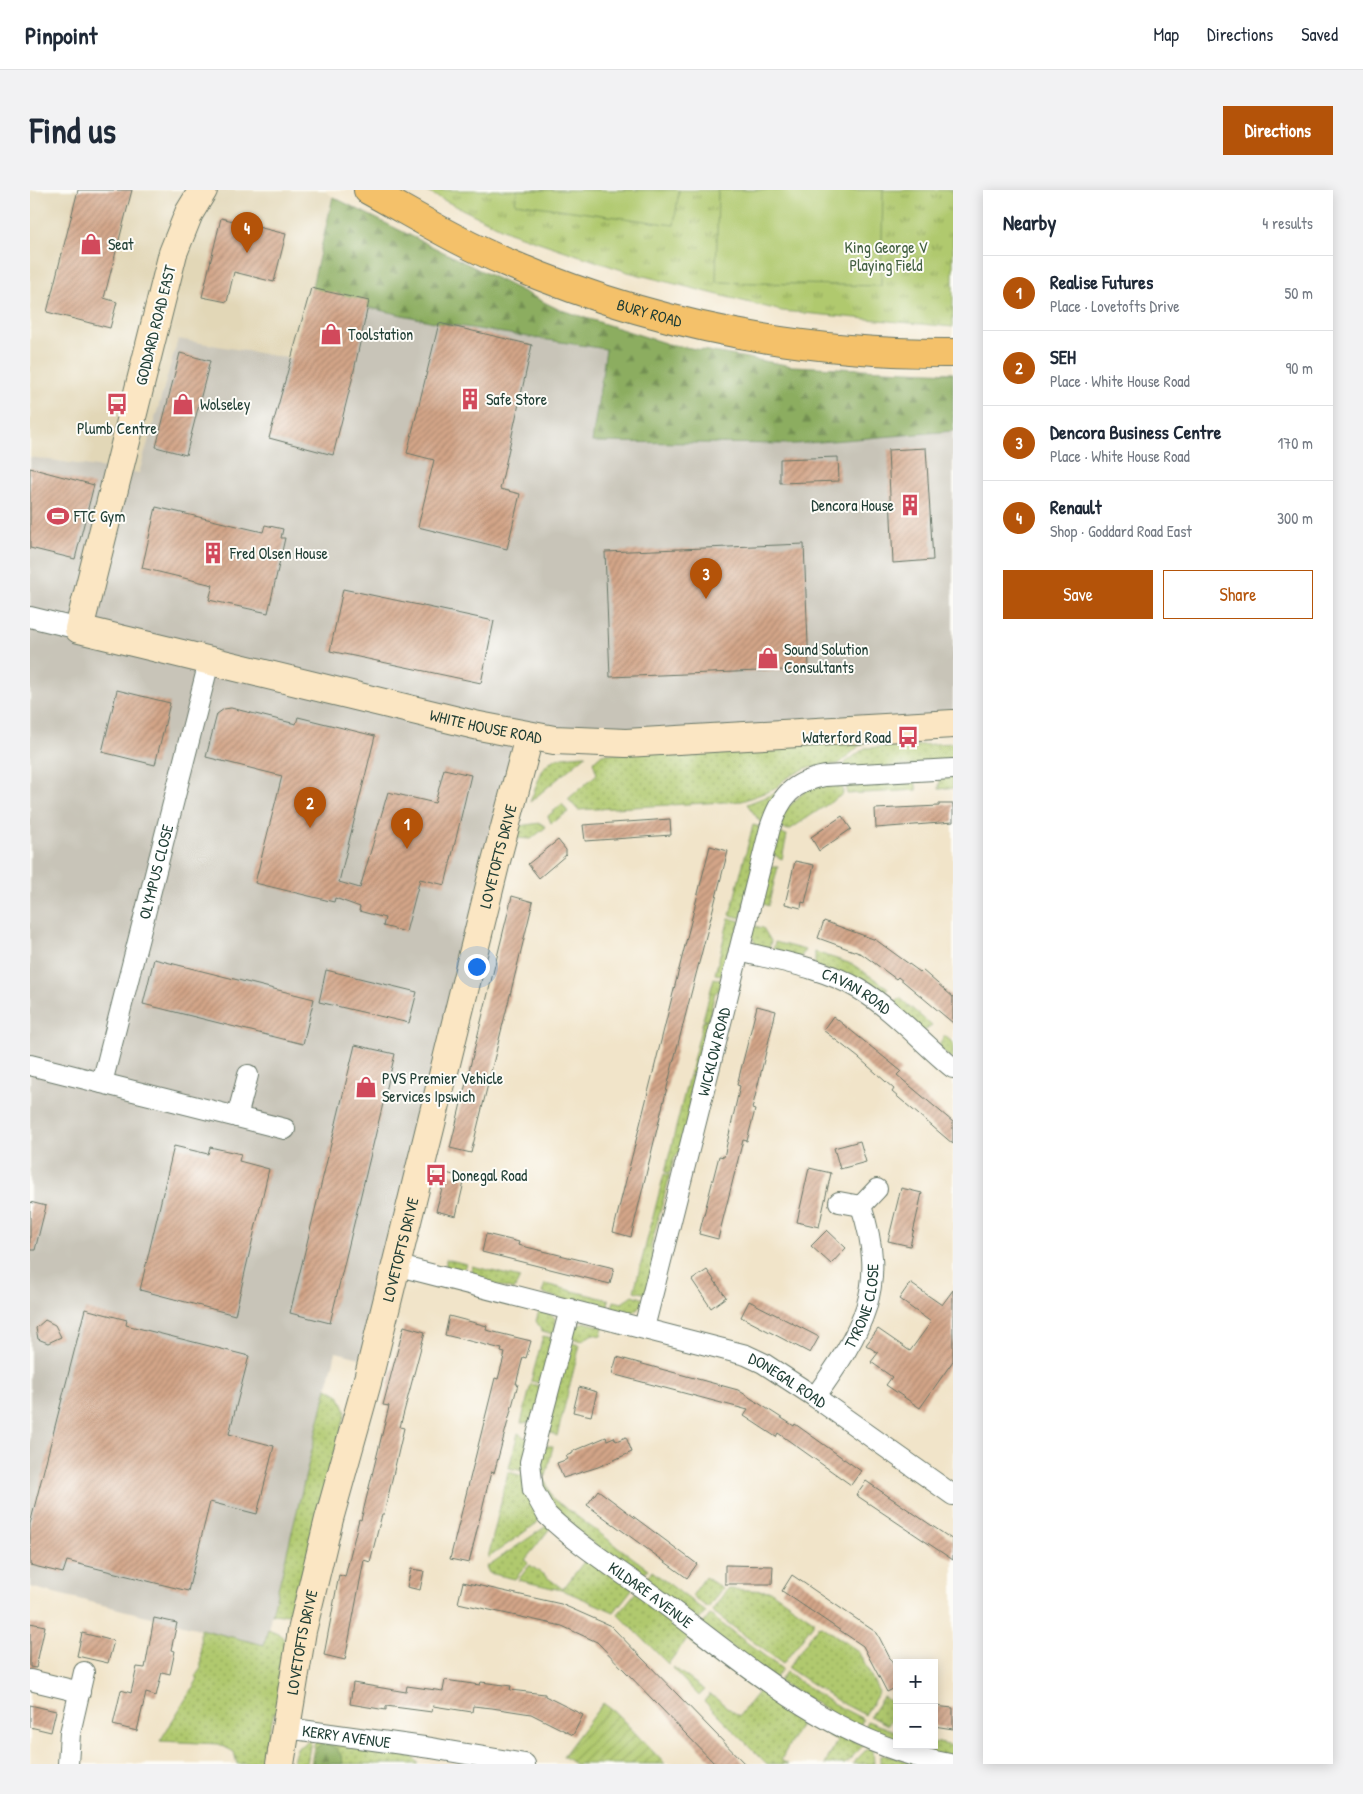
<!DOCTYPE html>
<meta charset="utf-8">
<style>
body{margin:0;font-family:"Patrick Hand",sans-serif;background:#f2f2f3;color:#1f2937}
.controls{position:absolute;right:15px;bottom:15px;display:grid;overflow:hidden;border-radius:0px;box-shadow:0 2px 12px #0003}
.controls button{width:45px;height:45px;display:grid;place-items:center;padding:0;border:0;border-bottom:1px solid #e0e1e3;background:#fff;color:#1f2937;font:25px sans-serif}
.you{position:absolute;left:446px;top:776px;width:18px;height:18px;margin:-12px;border:4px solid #fff;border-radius:50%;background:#1a73e8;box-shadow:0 0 0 8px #1a73e833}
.badge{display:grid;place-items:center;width:32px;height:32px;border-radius:50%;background:#b45309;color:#fff;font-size:16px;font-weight:700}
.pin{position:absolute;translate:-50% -41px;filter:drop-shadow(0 1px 2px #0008)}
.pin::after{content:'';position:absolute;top:26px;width:18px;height:15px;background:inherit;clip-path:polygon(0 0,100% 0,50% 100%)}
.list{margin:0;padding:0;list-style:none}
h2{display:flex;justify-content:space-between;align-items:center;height:65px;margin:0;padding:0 20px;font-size:21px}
h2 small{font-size:16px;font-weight:400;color:#747a83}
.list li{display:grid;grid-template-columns:32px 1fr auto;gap:15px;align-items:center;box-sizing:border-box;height:75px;padding:0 20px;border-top:1px solid #e0e1e3}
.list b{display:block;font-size:19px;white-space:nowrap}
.list p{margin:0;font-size:16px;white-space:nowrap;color:#747a83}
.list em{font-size:16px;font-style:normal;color:#747a83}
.actions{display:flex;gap:10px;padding:15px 20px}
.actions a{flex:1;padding:11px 0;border:1px solid #b45309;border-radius:0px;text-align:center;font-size:18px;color:#b45309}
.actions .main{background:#b45309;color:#fff}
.map{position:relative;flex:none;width:923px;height:1574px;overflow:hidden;border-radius:0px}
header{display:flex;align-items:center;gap:30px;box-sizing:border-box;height:70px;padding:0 25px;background:#fff;border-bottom:1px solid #e0e1e3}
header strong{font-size:24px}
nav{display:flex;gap:28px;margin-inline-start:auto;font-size:18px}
.intro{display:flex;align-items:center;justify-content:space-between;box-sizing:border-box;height:120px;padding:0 30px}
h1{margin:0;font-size:35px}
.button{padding:12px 22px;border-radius:0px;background:#b45309;color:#fff;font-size:18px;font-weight:700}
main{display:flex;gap:30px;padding:0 30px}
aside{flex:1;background:#fff;border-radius:0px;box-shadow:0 2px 12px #0003}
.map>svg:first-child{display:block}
</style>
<header>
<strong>Pinpoint</strong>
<nav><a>Map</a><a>Directions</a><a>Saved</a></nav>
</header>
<div class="intro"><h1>Find us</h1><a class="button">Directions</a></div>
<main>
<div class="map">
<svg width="923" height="1574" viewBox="0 0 923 1574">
<defs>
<pattern id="grass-dots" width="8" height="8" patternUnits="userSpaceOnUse" patternTransform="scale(1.25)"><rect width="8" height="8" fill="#b0c96e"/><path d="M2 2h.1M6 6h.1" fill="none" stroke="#8fa45b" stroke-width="1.8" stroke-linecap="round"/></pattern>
<pattern id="forest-firs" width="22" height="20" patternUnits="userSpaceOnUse" patternTransform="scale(1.25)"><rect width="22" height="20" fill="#8cad61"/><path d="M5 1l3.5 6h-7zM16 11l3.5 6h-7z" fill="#728e51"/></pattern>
<pattern id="park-tufts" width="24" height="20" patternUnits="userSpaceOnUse" patternTransform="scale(1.25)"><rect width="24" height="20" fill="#b0c96e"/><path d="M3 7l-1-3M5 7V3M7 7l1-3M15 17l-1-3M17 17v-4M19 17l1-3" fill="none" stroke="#8fa45b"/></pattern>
<pattern id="garden-furrows" width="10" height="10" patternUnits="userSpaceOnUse" patternTransform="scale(1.25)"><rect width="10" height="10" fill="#b0c96e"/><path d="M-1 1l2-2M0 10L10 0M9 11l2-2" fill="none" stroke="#8fa45b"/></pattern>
<pattern id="building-hatch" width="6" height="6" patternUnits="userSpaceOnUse" patternTransform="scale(1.25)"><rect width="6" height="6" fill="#d3a588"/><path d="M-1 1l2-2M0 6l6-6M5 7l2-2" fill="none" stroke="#ab8870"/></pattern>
</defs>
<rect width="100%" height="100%" fill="#fdfcf7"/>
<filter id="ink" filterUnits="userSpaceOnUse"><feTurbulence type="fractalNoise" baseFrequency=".02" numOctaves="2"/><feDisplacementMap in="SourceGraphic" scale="10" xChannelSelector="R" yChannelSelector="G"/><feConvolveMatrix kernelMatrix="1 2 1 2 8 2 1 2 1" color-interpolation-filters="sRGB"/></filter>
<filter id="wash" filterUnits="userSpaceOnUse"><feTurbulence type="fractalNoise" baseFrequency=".0096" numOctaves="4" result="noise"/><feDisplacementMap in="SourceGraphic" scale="20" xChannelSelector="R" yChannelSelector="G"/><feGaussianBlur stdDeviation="1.12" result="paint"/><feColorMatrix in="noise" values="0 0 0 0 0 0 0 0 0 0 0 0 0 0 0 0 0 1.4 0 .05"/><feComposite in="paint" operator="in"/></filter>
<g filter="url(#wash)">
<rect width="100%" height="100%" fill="#f1e4c9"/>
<path fill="#e2d7b7" d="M0,0H294L303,7L282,97L562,252L148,149L109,283L0,267Z"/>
<path fill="#c8c4b8" d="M280,105L409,133L576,159L562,252L765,254L923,241V534L499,548L342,1171L306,1162L234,1455L0,1397V267L109,283L148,149L263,169Z"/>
<g fill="url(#grass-dots)" stroke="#688351">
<path d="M831,550L835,554L829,556L809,574L776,578L755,589L745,599L712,611L548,620L538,609L567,584L563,572L572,564Z"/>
<path d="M923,553V569H919V574L815,578V573L835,558Z"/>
<path d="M556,565L500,612C516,573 510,567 556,565Z"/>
<path d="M910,586H923V598L909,599Z"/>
<path d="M884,588L887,600L817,604L816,591Z"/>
<path d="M812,591L813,604L759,640L749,638L752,623L778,598Z"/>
<path d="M753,600L735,633L730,632L717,614Z"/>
<path d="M532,614L538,622L521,633L518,626Z"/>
<path d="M510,633L516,637L501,649L484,648L489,636Z"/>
<path d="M723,635L734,638L711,728L700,725Z"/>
<path d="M748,643L757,645L752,669L740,663Z"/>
<path d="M736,677H748L738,716L728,711Z"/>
<path d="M699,728L710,731L698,781L692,785L685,784Z"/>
<path d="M721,735L733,738L741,751L738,763C725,756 721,750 721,735Z"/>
<path d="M745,752L775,760L769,771L742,764Z"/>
<path d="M785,762L822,774L858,798L848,805L785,775Z"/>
<path d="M684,788L695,791L694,797L685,803L678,831L673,829Z"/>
<path d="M870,808L902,836L891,843L865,813Z"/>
<path d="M673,831L678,832L665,884L660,883Z"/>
<path d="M915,846L923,853V870L910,859V852Z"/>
<path d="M659,885L665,886L659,906L662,924L653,957L644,969L640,983L635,982Z"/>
<path d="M634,984L640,985L621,1056L624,1073L617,1104L604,1101Z"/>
<path d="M416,1069L436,1074L430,1086L416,1082Z"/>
<path d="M442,1076L490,1088L484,1100L443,1089Z"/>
<path d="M515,1094L579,1110L576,1123L512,1103Z"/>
<path d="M603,1105L615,1109C607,1125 597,1125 580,1124L584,1111L592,1113Z"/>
<path d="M509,1121C526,1125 528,1127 524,1144L513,1142L506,1131Z"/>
<path d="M554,1132L573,1137L571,1146L563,1144L551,1151L542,1148L545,1137Z"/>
<path d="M513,1146L523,1148L514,1194L501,1191Z"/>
<path d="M541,1153L550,1155L527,1246L515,1240Z"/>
<path d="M501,1194L514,1197L505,1232L491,1233Z"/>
<path d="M297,1198L309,1205L316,1222L263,1422L252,1425L242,1424Z"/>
<path d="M488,1243L500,1251L493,1281L479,1278Z"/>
<path d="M510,1256H523L516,1286L506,1284Z"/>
<path d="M478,1282L493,1286L510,1326L507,1333L458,1368Z"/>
<path d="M506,1289L515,1290L522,1308L618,1379L610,1389L528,1327Z"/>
<path d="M518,1335L521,1337L495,1370L498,1373L485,1389L459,1383L456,1377Z"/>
<path d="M559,1365L603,1398L584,1422L535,1401L488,1390L500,1375L533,1399Z"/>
<path d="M622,1381L676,1422L667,1432L614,1391Z"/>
<path d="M675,1387L692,1398L678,1418L662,1406Z"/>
<path d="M697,1399L741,1401L783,1430V1434L753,1474L682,1421Z"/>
<path d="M607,1401L671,1448L670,1459L657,1449L638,1474L588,1424Z"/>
<path d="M680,1425L752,1479L745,1489L672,1435Z"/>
<path d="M792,1436L828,1461L849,1502L835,1525L808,1511L758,1478L787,1437Z"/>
<path d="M170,1439L234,1455L238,1439L250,1444L256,1453L249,1523H244L230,1574H207L204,1562L189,1554L130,1551L168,1489L165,1487L171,1478Z"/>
<path d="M692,1464L782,1529V1537L771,1532L751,1570L758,1574H737L674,1511L680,1504L709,1526L728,1502L683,1468Z"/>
<path d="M643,1477L675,1500L669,1506L642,1478Z"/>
<path d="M756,1482L800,1512L833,1529L829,1538L749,1492Z"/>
<path d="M853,1507L867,1515V1521L858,1535L840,1526Z"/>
<path d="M837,1531L867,1542V1555L833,1540Z"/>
<path d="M805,1542L833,1556L815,1574H795L807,1551L798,1546Z"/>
<path d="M281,1550L277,1574H262L267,1558Z"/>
<path d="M285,1550L381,1564L389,1574H281Z"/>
<path d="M904,1552L923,1556V1569L868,1555H904Z"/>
<path d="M838,1558L843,1560L844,1574H822Z"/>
<path d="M854,1564L888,1574H850V1567Z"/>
</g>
<g fill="url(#forest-firs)" stroke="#56754a">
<path d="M303,7L528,119L638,154L762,176L923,183V241L765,254L562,252L576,159L409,133L280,105Z"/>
<path d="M291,1554C304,1553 312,1562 313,1574H283L286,1558Z"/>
</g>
<path fill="url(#park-tufts)" stroke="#688351" d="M393,0H923V137L752,121L598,82L479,42Z"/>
<path fill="url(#garden-furrows)" stroke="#688351" d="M573,1513L585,1522L635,1574H545L533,1566Z"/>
<g fill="#b0c96e" stroke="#688351">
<path d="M487,0H649L644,35L485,13Z"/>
<path d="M688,0H853L851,96L686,92Z"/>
</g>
<g id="blocks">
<g fill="url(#building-hatch)">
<path d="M48,0H102L74,108L87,112L80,138L17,122Z"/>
<path d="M191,28L256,44L244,92L204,82L197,112L172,107Z"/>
<path d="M281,98L339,111L322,190L303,265L239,248Z"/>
<path d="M409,133L502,155L470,299L490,304L477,359L388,337L404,270L377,263Z"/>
<path d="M150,163L180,171L156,265L126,257Z"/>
<path d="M896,258L903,370L863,373L858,260Z"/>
<path d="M808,267L809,291L750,293V269Z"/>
<path d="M0,278L64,295L45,369L0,358Z"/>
<path d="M126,317L233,342L235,335L253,339L251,348H255L238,423L179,410L183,395L112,378Z"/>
<path d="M774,354L779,479L580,487L575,362Z"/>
<path d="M313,399L464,431L451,493L300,461Z"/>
<path d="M87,500L140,513L125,575L72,562Z"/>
<path d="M201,518L266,534L268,527L345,546L309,692L330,698L358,602L405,613L414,579L441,585L415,695L390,689L376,742L353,736L355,728L329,721L330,717L305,708L304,712L225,693L252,586L176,567L187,524L194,519Z"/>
<path d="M909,614H923V632L846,638L845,619L909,616Z"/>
<path d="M812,626L821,639L789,661L781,647Z"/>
<path d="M640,629L641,645L555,651L553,635Z"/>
<path d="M528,650L536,660V665L509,688L498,674Z"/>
<path d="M680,656L698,661L641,881L601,1047L583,1042Z"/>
<path d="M765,671L784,675L775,713L772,712L771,718L755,714Z"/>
<path d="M482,706L503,712L441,963L420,958Z"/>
<path d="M794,731L846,750L890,782L892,780L923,807V833L868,787L866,789L832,764L788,748Z"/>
<path d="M124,769L284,809L273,854L113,814Z"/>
<path d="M296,780L387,802L379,833L289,812Z"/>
<path d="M727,816L746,821L722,919L725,920L717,951L713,950L688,1049L669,1044L689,966L694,967L710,896L707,895Z"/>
<path d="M803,826L871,881L867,885L923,932V954L862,902L864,899L829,868L793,840Z"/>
<path d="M325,855L365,864L300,1133L260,1123Z"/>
<path d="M830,951L836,972L810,979L804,958Z"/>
<path d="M144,956L178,964L180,957L211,964L209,971L239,979L205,1125L110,1100Z"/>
<path d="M779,978L801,983L789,1037L767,1032Z"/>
<path d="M416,983L435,988L426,1026L406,1021Z"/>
<path d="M871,998L892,1003L880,1056L858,1051Z"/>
<path d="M0,1012L16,1016L5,1060H0Z"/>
<path d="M797,1040L816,1058L801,1074L781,1056Z"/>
<path d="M456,1044L489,1052L488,1055L584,1078L580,1094L452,1062Z"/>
<path d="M677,1080L696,1107L681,1118L662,1090Z"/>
<path d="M880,1093L912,1115L923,1100V1171L890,1218L856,1195L862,1187L841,1172L848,1163L836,1155L848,1139L880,1161L901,1132L869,1109Z"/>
<path d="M719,1111L789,1147L780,1163L711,1127Z"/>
<path d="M55,1119L97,1130L96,1135L219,1166L199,1244L244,1256L227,1324L180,1312L158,1401L37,1371L33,1383L0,1375V1334Z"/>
<path d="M419,1126L457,1136L456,1140L501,1151L496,1168L493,1167L486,1194H488L464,1283L461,1282L439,1373L420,1369L462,1200L465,1188L468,1189L475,1163L471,1162L472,1159L415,1145Z"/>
<path d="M15,1130L25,1135L31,1147L18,1153L8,1149L6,1138Z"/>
<path d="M374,1136L395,1142L370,1237L374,1238L354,1324H352L340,1372L334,1370L315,1470L294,1465L309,1385L315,1387L329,1329L331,1330L359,1216L353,1215Z"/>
<path d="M587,1167L708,1200L764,1236L765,1234L831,1281L821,1295L748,1243L746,1247L714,1226L718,1220L582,1184Z"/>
<path d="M549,1197L567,1202L561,1226L543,1222Z"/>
<path d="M576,1247L577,1250L584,1247L586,1251L596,1247L602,1262L568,1277L533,1288L527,1273L538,1269L536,1266L543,1263V1261Z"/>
<path d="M836,1291L923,1350V1370L826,1305Z"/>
<path d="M568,1300L667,1374L657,1388L557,1315Z"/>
<path d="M695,1375L743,1376L742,1394H695Z"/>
<path d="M381,1379L394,1381L390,1400L377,1397Z"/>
<path d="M762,1385L847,1443L867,1482V1497L857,1502L833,1456L752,1401Z"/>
<path d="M433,1392L531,1414L581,1436L715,1574H685L567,1452L532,1436L428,1413Z"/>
<path d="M124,1428L147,1433L141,1460L145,1461L140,1484L132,1482L126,1506L116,1503L107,1541L83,1535L91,1500L101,1503L107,1477L115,1478Z"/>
<path d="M0,1433L15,1436L6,1478L0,1477Z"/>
<path d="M52,1443L84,1451L78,1473L47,1466Z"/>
<path d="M415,1490L450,1495L451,1492L481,1496L480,1500L515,1504V1506L553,1525L543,1545L501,1524L462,1518L443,1516L442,1522L403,1516L402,1522L356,1516V1520L320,1514L323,1493L376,1502L377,1496L413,1501Z"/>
<path d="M0,1515L26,1521L21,1542L0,1537Z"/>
<path d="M904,1516L923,1518V1539L904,1536Z"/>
</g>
</g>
</g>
<g filter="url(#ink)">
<use href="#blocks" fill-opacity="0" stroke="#687768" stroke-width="1"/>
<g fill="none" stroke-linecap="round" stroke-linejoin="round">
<g stroke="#687768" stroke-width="22">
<g id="street">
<path d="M0,427L49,439"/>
<path id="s1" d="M709,761C750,771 794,778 829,799C864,820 892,853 923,878"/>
<path d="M0,875L255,939"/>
<path id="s2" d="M72,893L179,472"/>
<path d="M207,927L218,885"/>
<path d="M809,1012L831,1016L847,999"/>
<path id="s3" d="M365,1075L716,1165L733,1173L785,1207L923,1305"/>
<path id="s4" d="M540,1119L500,1272L503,1300L517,1325C550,1357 592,1382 629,1410C719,1477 805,1555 920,1574"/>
<path id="s5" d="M614,1138L740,638C750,607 762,592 795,586L923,579"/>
<path id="s6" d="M785,1207C832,1141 859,1098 831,1016"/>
<path d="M0,1490L50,1502"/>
<path id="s7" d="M257,1538L401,1558L495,1574"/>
<path d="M38,1574L40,1543L54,1482"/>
</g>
</g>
<g stroke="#687768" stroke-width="30">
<g id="secondary">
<path id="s8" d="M173,0L159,23L143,63L49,439L449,536L524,550L596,553L923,534"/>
<path id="s9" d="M250,1574L272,1441L299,1329L338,1189L466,671L499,547"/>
</g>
</g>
<g stroke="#687768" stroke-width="30">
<g id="primary">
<path id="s10" d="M338,0C384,25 429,53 478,73C620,134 769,164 923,163"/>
</g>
</g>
<use href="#street" stroke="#fff" stroke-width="20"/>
<use href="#secondary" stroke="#fbe6c3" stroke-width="28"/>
<use href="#primary" stroke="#f4c16a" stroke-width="28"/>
</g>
</g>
<defs>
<g id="shop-bare" transform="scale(1.725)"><path d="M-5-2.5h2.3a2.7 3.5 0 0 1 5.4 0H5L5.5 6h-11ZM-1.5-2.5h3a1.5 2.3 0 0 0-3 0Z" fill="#d1495b" stroke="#fdfcf7" stroke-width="2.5" paint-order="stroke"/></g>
<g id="building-bare" transform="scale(1.725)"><path d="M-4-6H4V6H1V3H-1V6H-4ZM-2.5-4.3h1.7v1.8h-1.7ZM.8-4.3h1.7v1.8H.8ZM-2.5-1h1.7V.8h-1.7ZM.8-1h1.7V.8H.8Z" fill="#d1495b" stroke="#fdfcf7" stroke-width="2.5" paint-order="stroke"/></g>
<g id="bus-bare" transform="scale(1.725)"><path d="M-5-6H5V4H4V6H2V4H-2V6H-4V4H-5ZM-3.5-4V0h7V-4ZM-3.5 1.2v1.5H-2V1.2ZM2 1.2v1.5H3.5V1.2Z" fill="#d1495b" stroke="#fdfcf7" stroke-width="2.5" paint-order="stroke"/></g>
<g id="stadium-bare" transform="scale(1.725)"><path d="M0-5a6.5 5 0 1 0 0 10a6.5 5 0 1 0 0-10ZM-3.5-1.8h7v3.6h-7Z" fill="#d1495b" stroke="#fdfcf7" stroke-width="2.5" paint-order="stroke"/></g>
</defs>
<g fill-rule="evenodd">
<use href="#shop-bare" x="61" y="54"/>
<use href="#shop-bare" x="301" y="144"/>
<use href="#building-bare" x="440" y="209"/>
<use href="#bus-bare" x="87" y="214"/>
<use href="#shop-bare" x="153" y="214"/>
<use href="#building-bare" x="880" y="315"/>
<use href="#stadium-bare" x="28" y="326"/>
<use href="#building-bare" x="183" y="363"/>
<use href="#shop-bare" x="738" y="468"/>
<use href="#bus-bare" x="878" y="547"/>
<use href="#shop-bare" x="336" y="897"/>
<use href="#bus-bare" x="406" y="985"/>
</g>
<g text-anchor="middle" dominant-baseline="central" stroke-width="4" stroke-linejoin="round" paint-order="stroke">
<g font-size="16" fill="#1f3d34" stroke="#fdfcf7" text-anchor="start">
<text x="78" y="54">Seat</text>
<text x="318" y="144">Toolstation</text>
<text x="456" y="209">Safe Store</text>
<text x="170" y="214">Wolseley</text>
<text x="87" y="238" text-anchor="middle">Plumb Centre</text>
<text x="864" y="315" text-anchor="end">Dencora House</text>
<text x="44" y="326">FTC Gym</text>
<text x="200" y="363">Fred Olsen House</text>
<text x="754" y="459">Sound Solution<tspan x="754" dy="18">Consultants</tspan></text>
<text x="861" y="547" text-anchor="end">Waterford Road</text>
<text x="352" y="888">PVS Premier Vehicle<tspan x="352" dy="18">Services Ipswich</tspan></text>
<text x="422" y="985">Donegal Road</text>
</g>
<g font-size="16" fill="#436042" stroke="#fdfcf7">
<text x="856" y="57">King George V<tspan x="856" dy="18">Playing Field</tspan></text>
</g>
<g font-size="16" fill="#1f3d34" stroke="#fdfcf7">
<text stroke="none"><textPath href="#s10" startOffset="308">BURY ROAD</textPath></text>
<text transform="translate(125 135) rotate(-76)">GODDARD ROAD EAST</text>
<text stroke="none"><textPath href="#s8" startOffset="876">WHITE HOUSE ROAD</textPath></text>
<text stroke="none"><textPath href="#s9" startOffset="934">LOVETOFTS DRIVE</textPath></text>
<text stroke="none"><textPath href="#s2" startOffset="218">OLYMPUS CLOSE</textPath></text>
<text stroke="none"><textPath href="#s1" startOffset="125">CAVAN ROAD</textPath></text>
<text stroke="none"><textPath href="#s5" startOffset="285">WICKLOW ROAD</textPath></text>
<text stroke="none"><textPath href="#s9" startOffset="529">LOVETOFTS DRIVE</textPath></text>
<text stroke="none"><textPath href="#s6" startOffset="104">TYRONE CLOSE</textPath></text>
<text stroke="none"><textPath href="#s3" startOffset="411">DONEGAL ROAD</textPath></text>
<text stroke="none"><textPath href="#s4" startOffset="346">KILDARE AVENUE</textPath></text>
<text stroke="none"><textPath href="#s9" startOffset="124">LOVETOFTS DRIVE</textPath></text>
<text stroke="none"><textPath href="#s7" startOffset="60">KERRY AVENUE</textPath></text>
</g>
</g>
</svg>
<div class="controls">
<button>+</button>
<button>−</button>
</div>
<div class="you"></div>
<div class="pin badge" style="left:377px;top:659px">1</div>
<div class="pin badge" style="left:280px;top:638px">2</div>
<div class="pin badge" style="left:676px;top:409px">3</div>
<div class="pin badge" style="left:217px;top:63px">4</div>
</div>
<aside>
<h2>Nearby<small>4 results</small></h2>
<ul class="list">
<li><span class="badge">1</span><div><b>Realise Futures</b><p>Place · Lovetofts Drive</p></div><em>50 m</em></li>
<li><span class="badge">2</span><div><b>SEH</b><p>Place · White House Road</p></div><em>90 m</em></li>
<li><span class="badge">3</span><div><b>Dencora Business Centre</b><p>Place · White House Road</p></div><em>170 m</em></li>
<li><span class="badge">4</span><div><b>Renault</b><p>Shop · Goddard Road East</p></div><em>300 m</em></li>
</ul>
<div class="actions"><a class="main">Save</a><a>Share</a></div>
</aside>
</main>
